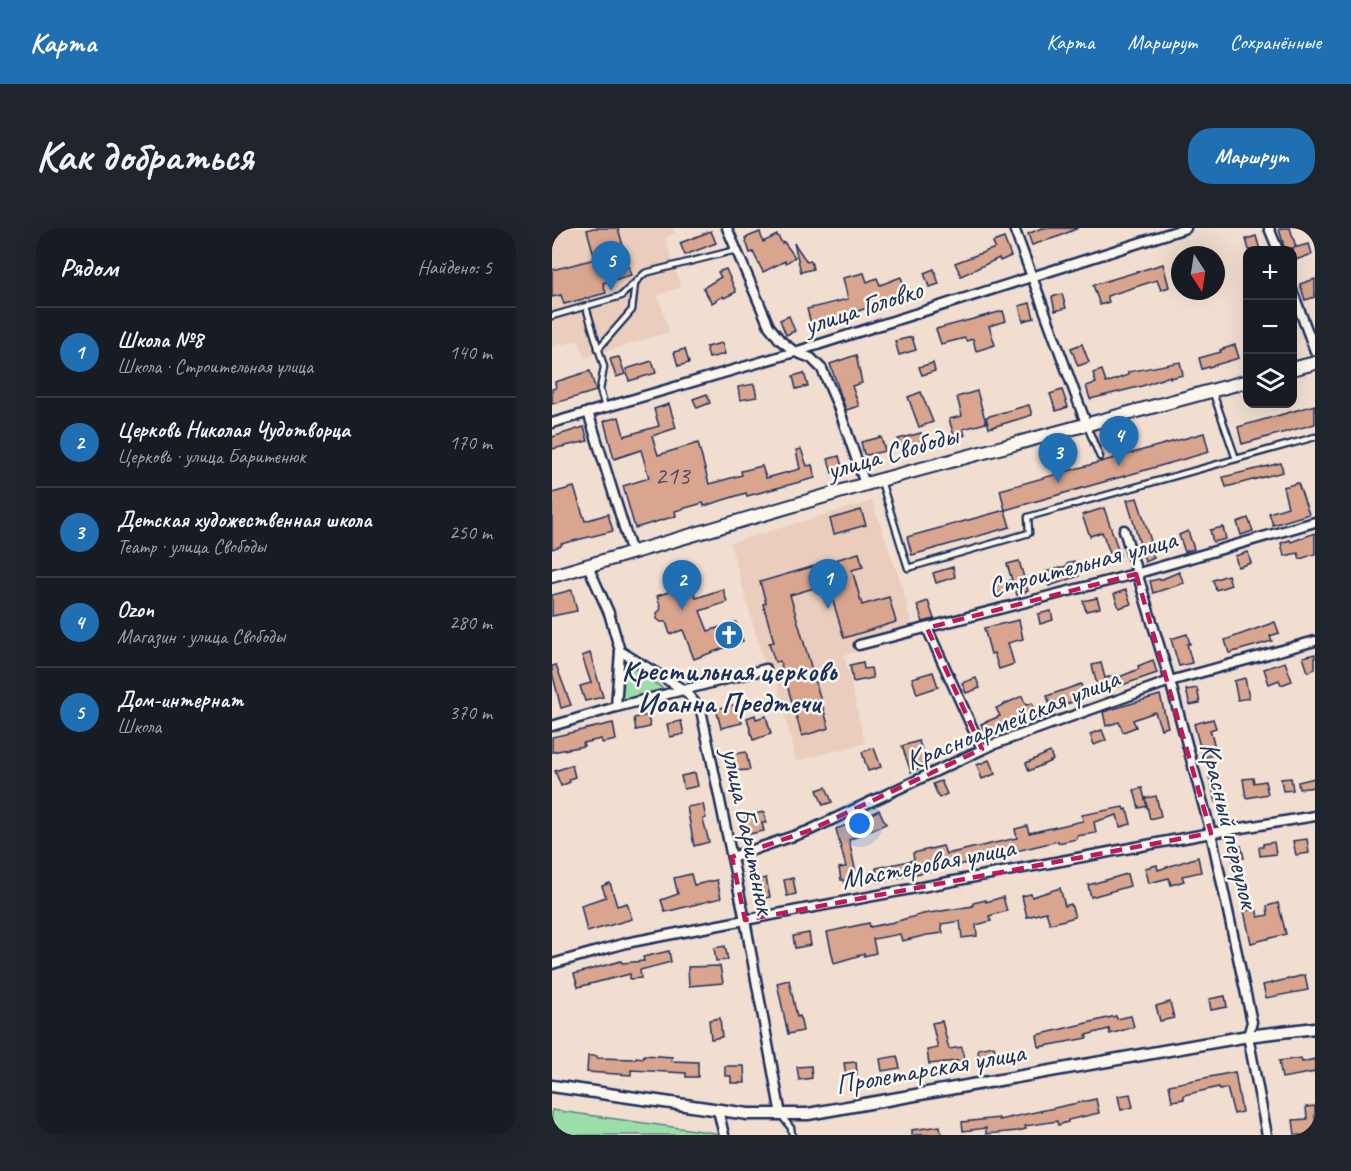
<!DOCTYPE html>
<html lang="ru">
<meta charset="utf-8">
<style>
body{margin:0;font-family:Caveat,sans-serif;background:#20242c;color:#f1f3f6}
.controls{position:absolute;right:18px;top:18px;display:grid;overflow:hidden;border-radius:12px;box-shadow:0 6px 24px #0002}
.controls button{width:54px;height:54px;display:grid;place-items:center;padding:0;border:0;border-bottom:2px solid #363941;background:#171b24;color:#f1f3f6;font:30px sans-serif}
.compass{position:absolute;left:619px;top:18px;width:54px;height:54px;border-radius:50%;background:#171b24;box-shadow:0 6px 24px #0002;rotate:168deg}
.you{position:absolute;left:308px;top:596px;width:21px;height:21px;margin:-15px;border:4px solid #fff;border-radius:50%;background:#1a73e8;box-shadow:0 0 0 9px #1a73e833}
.badge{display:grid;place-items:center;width:39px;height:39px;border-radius:50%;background:#1f6fb2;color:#fff;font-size:20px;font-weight:700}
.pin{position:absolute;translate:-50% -50px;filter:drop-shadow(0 2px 3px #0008)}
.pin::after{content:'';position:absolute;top:32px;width:21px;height:18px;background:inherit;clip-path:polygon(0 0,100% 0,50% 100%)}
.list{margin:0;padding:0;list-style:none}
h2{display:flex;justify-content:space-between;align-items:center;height:78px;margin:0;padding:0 24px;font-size:26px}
h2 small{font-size:20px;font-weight:400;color:#9ea1a6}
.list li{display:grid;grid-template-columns:39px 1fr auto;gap:18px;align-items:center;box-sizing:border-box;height:90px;padding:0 24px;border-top:2px solid #363941}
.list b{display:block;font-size:22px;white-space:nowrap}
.list p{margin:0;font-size:20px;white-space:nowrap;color:#9ea1a6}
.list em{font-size:20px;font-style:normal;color:#9ea1a6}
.icon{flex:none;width:33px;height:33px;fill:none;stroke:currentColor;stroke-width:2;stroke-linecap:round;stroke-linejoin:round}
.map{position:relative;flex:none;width:763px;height:907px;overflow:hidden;border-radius:24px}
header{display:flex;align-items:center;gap:36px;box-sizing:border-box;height:84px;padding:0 30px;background:#1f6fb2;color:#fff}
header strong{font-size:28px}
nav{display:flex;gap:33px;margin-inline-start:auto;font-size:21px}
.intro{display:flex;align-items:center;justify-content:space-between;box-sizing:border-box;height:144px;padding:0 36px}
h1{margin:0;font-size:42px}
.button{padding:15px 27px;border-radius:24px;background:#1f6fb2;color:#fff;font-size:21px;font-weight:700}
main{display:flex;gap:36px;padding:0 36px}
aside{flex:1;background:#171b24;border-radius:24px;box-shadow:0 6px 24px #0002}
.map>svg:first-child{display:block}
</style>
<header>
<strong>Карта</strong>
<nav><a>Карта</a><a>Маршрут</a><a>Сохранённые</a></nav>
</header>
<div class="intro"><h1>Как добраться</h1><a class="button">Маршрут</a></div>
<main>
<aside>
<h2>Рядом<small>Найдено: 5</small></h2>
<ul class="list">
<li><span class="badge">1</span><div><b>Школа №8</b><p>Школа · Строительная улица</p></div><em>140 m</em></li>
<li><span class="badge">2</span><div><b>Церковь Николая Чудотворца</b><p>Церковь · улица Баритенюк</p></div><em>170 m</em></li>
<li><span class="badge">3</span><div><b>Детская художественная школа</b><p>Театр · улица Свободы</p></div><em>250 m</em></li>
<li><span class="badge">4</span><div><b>Ozon</b><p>Магазин · улица Свободы</p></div><em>280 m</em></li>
<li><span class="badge">5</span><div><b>Дом-интернат</b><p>Школа</p></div><em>370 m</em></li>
</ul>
</aside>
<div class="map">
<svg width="763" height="907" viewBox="0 0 763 907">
<rect width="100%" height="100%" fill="#f1ded0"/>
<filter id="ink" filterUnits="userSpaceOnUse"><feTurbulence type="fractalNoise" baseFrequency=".0167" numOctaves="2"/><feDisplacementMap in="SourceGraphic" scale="12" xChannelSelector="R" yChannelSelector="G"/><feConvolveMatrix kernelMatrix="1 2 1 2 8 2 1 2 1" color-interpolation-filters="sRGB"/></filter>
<g filter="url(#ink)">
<g fill="#eacdbc">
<path d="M0,0H121L123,5L113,10L129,59L106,67L117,104L32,130L27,112L0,119Z"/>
<path d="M320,273L350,358L363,409L292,427L313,515L244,533L225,455L214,441L178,315Z"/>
</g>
<g fill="#9cdea9" stroke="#5c8684" stroke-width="1.5">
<path d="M71,434L112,461L73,471L69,470Z"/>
<path d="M0,882L163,905L164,907H0Z"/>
</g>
<g fill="#daa58f" stroke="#1b2f5e" stroke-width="1.5">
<path d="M41,0H66L79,47L51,55L54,65L12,76L9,67L0,69V42L43,31L35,2Z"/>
<path d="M490,0H526L508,8L480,17L476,6Z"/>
<path d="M732,0H738L744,19L733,22L727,1Z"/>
<path d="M159,3L164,15L133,27L128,15Z"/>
<path d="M208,4L211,14L225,7L230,15L232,14L243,29L234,35L233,33L211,44L201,24L198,25L193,10Z"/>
<path d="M704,8L708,22H697L694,11Z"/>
<path d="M452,10L459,28L448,33L447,30L409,48L403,35L443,20L441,14Z"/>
<path d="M242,15L255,34L259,33L261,41L249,44Z"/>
<path d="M757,16L760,26L741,33V20Z"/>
<path d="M611,36L617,59L609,62L605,52L555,68L557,74L548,77L541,57Z"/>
<path d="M174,41L184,64L172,70L171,68L160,75L151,60L169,49L166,44Z"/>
<path d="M382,41L387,56L377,59L372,45Z"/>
<path d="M312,45L315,54L325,50L328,57L349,49L355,66L260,99L255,81L296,71L291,50Z"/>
<path d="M763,51V69L753,72L748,56Z"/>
<path d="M510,66L514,80L503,83L500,69Z"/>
<path d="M478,75L482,90L471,93L467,78Z"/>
<path d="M451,83L454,93L437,98L443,117L424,123L421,111L414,113L413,110L389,116L384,101Z"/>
<path d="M237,88L243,103L234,107L228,92Z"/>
<path d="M360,109L364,122L347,127L343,113Z"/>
<path d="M170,115L173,126L157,130L154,119Z"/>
<path d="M530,116L537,134L526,138L519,120Z"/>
<path d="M683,117L687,130L650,141L647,130L669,124L668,122Z"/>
<path d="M133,121L137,135L126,138L122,124Z"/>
<path d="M304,127L310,155L300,158L307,178L294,182L278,136Z"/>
<path d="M67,129L73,146L64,149L58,131Z"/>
<path d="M100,133L104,145L77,153L74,141Z"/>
<path d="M628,134L631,147L618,150V148L590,158L538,171L534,158L544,155L541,145L550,142L554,155L576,147V144Z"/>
<path d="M381,135L383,143L370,147L367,139Z"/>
<path d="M38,143L44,163L0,176V161L4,160L3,154Z"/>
<path d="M252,145L256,158L244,161L241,148Z"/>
<path d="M202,156L205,169L188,172L186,159Z"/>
<path d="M510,162L516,179L504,183L498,166Z"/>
<path d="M425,163L434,195L411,201L413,207L403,211L397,191L410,188L405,169Z"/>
<path d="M369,164L381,194L367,199L356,169Z"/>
<path d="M155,166L158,175L145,180L141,171Z"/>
<path d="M117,176L124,200L100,208L106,227L146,215L157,256L190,247L189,243L210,238L214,250L248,241L244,222L249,221L255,238L260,237L263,250L195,268L194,265L152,278L151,275L123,283L124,288L83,300L71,258L97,250L89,222L62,231L52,193L67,189L72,208L107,198L102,181Z"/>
<path d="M477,177L480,187L437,200L434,189Z"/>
<path d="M763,177V196L690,216L686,199Z"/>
<path d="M32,199L36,213L0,221V209Z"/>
<path d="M369,205L372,219L350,225L346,211Z"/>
<path d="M652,205L657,224L453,282L448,262Z"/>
<path d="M329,209L333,223L315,227L312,226L309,214Z"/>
<path d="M287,228L291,242L280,245L276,231Z"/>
<path d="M729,235L731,244L674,259L671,249Z"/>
<path d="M746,255L757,286L721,297L717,285L736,279L731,259Z"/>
<path d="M22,259L33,293L56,286L61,303L9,316V318L0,321V265Z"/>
<path d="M585,270L599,313L596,314L602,330L593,334L575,272Z"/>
<path d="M552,280L568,327L560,330L550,304L538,308L530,287Z"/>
<path d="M309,282L314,297L282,306L278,291Z"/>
<path d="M453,282L458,299L360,327L355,309Z"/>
<path d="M696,290L701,303L689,307L685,294Z"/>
<path d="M671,299L674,311L661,314L658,302Z"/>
<path d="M636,303L642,321L633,324L627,307Z"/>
<path d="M763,305V326L748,331L746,325L732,328L729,315L738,312L739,314Z"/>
<path d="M696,324L699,335L686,339L683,328Z"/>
<path d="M307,325L311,339L300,342L310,377L337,369L344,394L292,410L276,356L238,367L277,500L250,508L228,433L223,434L217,415L222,414L211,376L214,375L208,354Z"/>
<path d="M467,333L476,363L465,367L463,361L445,366L442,357L460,352L455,336Z"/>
<path d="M522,333L527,348L497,358L493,344L515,338V336Z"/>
<path d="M401,339L403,349L384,355L381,345Z"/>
<path d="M627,344L632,355L601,365L598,353L607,351L608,352Z"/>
<path d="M676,347L679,357L664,362L661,352Z"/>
<path d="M139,356L144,370L171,361L175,374L148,383L156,403L184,394L191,413L142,431L131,402L118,406L114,394H109L105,391V385L109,381L105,368Z"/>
<path d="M20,362L25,383L0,388V367Z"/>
<path d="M574,362L579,376L567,380L562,366Z"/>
<path d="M545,370L548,380L534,383L531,373Z"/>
<path d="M376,373L382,391L371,394L365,377Z"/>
<path d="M499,383L501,392L488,396L486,386Z"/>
<path d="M467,392L471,411L456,415L462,436L447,441L442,425L439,426L432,400Z"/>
<path d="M723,394L727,405L718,408L720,413L677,425L673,412Z"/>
<path d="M635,406L638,416H635L640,435L627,438L619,411Z"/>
<path d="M38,425L51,469L33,473L28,458L39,455L30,428Z"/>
<path d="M763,426V441L756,444L751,429Z"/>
<path d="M601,432L605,445L547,465L540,437L549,435L553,450L564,447L565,450L587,441L586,438Z"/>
<path d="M311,434L312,441L319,440L321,450L301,454L298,437Z"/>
<path d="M733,434L740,453L729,457L727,452L717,456L712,441Z"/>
<path d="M4,437L19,477L9,480L0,444V438Z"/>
<path d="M381,444L386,459L365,466L360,450Z"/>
<path d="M424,450L428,460L414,465L410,455Z"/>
<path d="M693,450L697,470L686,472L682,453Z"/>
<path d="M529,456L533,470L499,481L495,468Z"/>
<path d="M645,460L648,475L638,477L634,462Z"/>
<path d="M608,467L616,499L609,501L603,484L581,492L584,499L571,504L567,494L554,498L551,484Z"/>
<path d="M470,468L474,477L480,475L483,486L458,496L457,493L451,494L452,499L434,507L429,496L448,488L444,480Z"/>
<path d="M185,476L190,495L169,500L164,481Z"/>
<path d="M96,487L98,499L84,502L82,490Z"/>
<path d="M203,487L204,491L214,488L219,506L201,512L195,490Z"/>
<path d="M661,491L664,500L658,502L665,526L651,530L642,496Z"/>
<path d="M129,493L132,506L118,509L115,496Z"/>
<path d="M61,495L64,512L50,515L49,511L31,515L32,518L0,524V509Z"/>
<path d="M550,502L554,512L542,517L538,506Z"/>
<path d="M367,513L375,538L359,544L350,518Z"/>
<path d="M322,520L329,539L316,543L310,524Z"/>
<path d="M194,524L198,542L179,543L176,527Z"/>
<path d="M498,524L501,532L477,543L474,535Z"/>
<path d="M437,532L443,546L430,551L425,537Z"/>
<path d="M20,537L23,549L17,551L18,554L9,558L3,543Z"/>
<path d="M143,545L146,558L132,561L129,548Z"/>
<path d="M665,547L672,572L664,574L657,549Z"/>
<path d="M701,550L702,555L713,553L716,566L694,570L691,551Z"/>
<path d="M739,550L741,562L731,563L729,551Z"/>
<path d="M763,550V559L747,561L746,554Z"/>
<path d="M389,553L395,566L387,570L381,556Z"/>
<path d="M274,559L280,574L271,577L265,562Z"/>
<path d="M590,560L595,578L587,580L582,562Z"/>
<path d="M604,568L609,588L598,591L593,570Z"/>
<path d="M151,576L154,590L151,591L157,614L142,618L135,579Z"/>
<path d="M571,579L572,582L575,581L579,596L568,599L565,587L542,594L544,605L525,608V611L506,615V613L415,635L326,654L324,640L362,632L361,625L391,618L394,626L465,610L463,601L475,598L477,605L531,593L530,587Z"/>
<path d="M327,582L334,596L297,612L306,655L293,657L292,652H289L287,640L294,639L284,601L314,590L313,589Z"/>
<path d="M212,584L214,595H210L212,603L197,606L193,588Z"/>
<path d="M755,611L757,625L744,627L741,613Z"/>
<path d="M722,614L724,626L708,628L707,619H711V616Z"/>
<path d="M689,618L692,630L681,633L678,621Z"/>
<path d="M646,629L649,644L630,648L632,653L619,657L617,650L597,655L593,640L605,637L606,642Z"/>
<path d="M139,646L142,657L165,652L169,670L113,684L109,672L126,666L122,650Z"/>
<path d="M575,646L578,658L539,669L536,657Z"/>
<path d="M214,650L218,669L209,671L205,652Z"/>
<path d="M241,650L244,666L235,668L232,652Z"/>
<path d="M58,655L65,678L75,675L80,691L35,704L29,677L54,669L50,658Z"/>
<path d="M508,660L513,678L519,676L523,689L498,696L494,684L475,689L470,668L479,666L480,669Z"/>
<path d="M451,669L455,683L437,688L439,693L424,697L425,708L410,710L408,693L389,696L391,705L375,707L350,713L348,706L321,711L324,725L312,728V726L282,735L275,704L317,695L318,699L342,694L371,686L421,678V675L434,672V674Z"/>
<path d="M726,675L734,706L699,715L692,683L704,680L706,689L716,687L715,678Z"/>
<path d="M257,705L259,717L243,720L241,708Z"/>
<path d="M173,718L176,732L164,733L162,720Z"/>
<path d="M117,723L119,734L88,742L89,750L78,751V746L26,759L22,746L69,733L70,735L92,733L91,729Z"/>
<path d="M168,738L171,755L137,758L136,739Z"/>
<path d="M753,747L756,762L714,770L711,757Z"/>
<path d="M237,752L245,789L248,788L251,803L236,806L225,755Z"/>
<path d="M673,768L675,779L659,782L657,771Z"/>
<path d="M618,774L622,790L608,793L604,778Z"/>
<path d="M564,788L565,791L579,788L582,799L558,806L557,801L534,807L535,810L487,819L485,807Z"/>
<path d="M168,790L170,809L159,811L157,792Z"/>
<path d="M390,793L397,821L410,819L412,832L377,836L375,822L386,820L380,795Z"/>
<path d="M442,818L444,828L427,831L426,821Z"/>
<path d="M92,827L120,829L119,833L146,834V849H134V845L79,842V847L35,844L36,828H45V830L83,831L84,829L91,830Z"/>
<path d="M345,828L348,840L330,843L328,831Z"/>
<path d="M749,830L750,834L763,831V844L730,850L727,833Z"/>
<path d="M304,834L305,846L294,847L292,835Z"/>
<path d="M173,838H192L193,855H179V848H173Z"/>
<path d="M259,838L260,850L247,852L245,839Z"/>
<path d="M683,844L690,884L682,886L675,860L668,862L667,859L632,867V871L620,873L617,857Z"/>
<path d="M578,866L581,879L569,882L566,868Z"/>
<path d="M544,871L547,885L516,892V894L506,897L505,893L473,898L474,901L466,903L434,906V900L411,903L410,894L447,890V892Z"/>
<path d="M763,878V907H743L741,892L755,891L754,879Z"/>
<path d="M388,898L389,907H360V902Z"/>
</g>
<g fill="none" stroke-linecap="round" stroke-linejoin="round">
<g stroke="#1b2f5e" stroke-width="9">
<g id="service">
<path d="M34,79L52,139L48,162L53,179"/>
<path d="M0,88L69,68L93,45L184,22"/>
<path d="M46,121L80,82L83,55"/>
<path d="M661,165L684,231"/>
<path d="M535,198L548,229"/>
<path d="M329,253L356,340L477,305L476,289L763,209"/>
<path d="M229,887L239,900L240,907"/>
</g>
</g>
<g stroke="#1b2f5e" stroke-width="13">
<g id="minor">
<path d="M175,0L217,98L228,112L243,124L259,130L270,141L286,178L313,256"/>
<path d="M462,0L534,195"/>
<path d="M717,0L726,22"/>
<path d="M740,62L763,123"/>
<path d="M36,184L80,325"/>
<path d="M0,195L243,124L634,0"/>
<path d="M572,302L618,453L659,605L700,794L696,808L715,907"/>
<path d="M36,338L57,385L68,423L132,462L149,482L193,692L229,887"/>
<path d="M375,400L430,521"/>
<path d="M307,417L583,346L763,294"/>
<path d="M64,479L68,423"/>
<path d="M0,498L64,479L214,441"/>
<path d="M180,629L256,603L440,517L618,453L763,413"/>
<path d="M0,736L74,715L193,692L659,605L763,588"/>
<path d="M166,882L172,907"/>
</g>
</g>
<g stroke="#1b2f5e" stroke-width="15">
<path id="tertiary" d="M0,858L196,886H256L696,808L763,800"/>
</g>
<g stroke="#1b2f5e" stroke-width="16">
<g id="secondary">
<path d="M740,141L763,135"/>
<path d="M0,348L321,254L696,153"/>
</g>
</g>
<use href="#service" stroke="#fbf7ec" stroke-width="4.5"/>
<use href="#minor" stroke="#fbf7ec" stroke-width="8"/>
<use href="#tertiary" stroke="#fbf7ec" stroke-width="10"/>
<use href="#secondary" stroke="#fbf7ec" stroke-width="12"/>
</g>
</g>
<path fill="none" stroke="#c2185b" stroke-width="4.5" stroke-dasharray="12 8" stroke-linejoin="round" d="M584,346L659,605L193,692L180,629L256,603L430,521L375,400Z"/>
<defs>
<g id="church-disc" transform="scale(1.5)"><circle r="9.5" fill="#1f6fb2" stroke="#fbf7ec"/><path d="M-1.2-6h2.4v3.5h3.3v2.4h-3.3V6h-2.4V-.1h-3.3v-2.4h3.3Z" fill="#fff"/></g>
</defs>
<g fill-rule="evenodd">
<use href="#church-disc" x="177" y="407"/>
</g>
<g text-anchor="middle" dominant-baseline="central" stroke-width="5" stroke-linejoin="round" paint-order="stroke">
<g font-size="26" fill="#4b4c6a">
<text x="120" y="247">213</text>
</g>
<g font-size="28" fill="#1b2f5e" stroke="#fbf7ec">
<text transform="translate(311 79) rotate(-18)">улица Головко</text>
<text transform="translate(340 224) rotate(-16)">улица Свободы</text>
<text transform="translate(530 335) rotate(-15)">Строительная улица</text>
<text transform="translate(460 491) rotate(-22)">Красноармейская улица</text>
<text transform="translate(678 597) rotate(76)">Красный переулок</text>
<text transform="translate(197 603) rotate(78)">улица Баритенюк</text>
<text transform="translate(376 635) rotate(-11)">Мастеровая улица</text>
<text transform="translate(378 840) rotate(-10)">Пролетарская улица</text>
</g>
<g font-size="28" font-weight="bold" fill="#1b2f5e" stroke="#fbf7ec">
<text x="177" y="442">Крестильная церковь<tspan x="177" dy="32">Иоанна Предтечи</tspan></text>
</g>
</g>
</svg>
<div class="controls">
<button>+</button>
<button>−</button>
<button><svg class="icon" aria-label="layers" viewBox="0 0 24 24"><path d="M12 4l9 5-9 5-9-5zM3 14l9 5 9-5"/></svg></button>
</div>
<svg class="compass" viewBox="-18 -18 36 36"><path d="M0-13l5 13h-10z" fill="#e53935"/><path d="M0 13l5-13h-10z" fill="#9ea1a6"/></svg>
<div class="you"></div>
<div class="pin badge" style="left:276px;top:381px">1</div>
<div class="pin badge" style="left:130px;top:382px">2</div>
<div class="pin badge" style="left:506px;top:255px">3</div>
<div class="pin badge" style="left:567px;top:238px">4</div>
<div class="pin badge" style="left:59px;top:63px">5</div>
</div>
</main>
